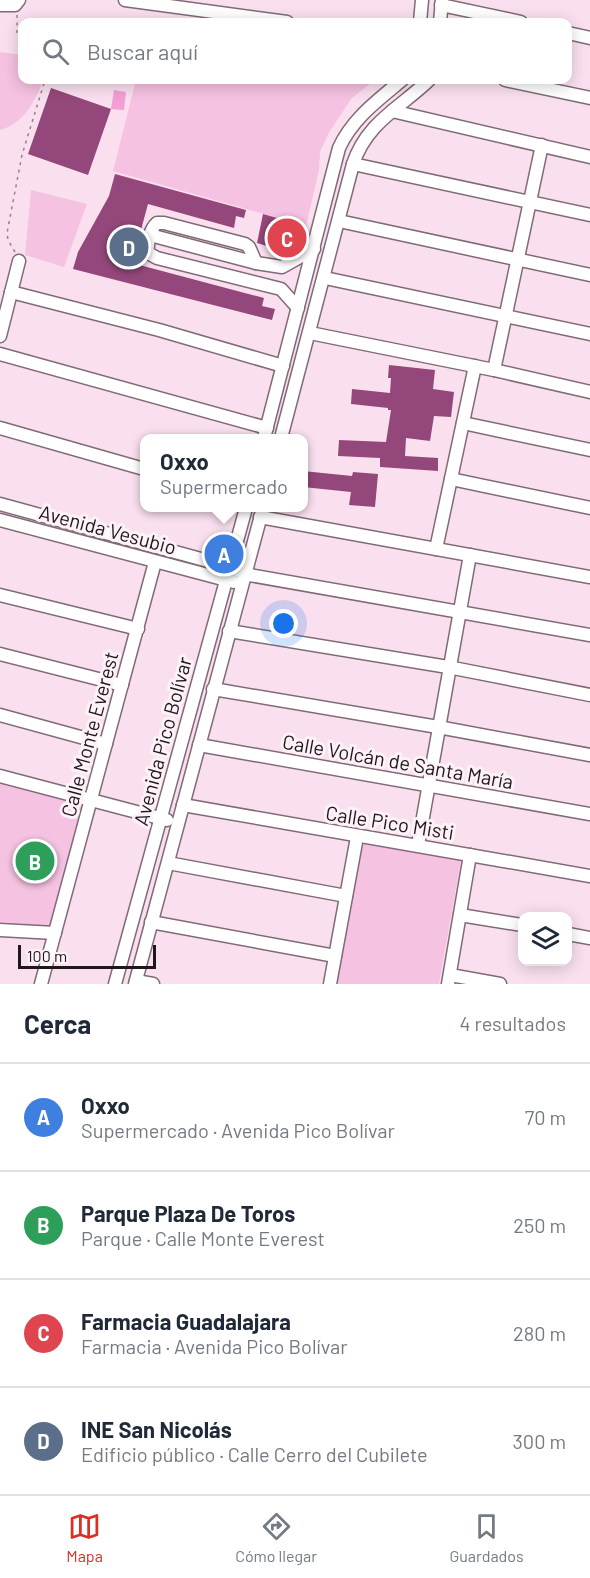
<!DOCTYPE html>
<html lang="es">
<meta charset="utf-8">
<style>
body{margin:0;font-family:Barlow,sans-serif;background:#f6f6f7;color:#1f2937}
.controls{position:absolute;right:18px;bottom:18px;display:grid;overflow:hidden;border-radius:12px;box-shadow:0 3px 15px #0003}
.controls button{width:54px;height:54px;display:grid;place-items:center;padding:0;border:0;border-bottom:2px solid #e0e1e3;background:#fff;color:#1f2937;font:30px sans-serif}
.scale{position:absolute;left:18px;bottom:15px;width:138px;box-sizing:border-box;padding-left:6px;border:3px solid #20171d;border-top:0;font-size:16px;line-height:21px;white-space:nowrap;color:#20171d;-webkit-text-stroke:4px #fdf2f8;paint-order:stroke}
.you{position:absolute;left:284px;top:624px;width:21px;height:21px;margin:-15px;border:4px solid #fff;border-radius:50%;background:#1a73e8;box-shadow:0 0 0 9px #1a73e833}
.badge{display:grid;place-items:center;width:39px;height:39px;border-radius:50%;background:#d93025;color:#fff;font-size:20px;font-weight:700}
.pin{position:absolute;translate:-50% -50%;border:3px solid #fff;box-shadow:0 2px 6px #0006}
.popup{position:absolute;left:140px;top:434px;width:168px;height:78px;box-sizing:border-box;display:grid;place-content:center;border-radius:12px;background:#fff;filter:drop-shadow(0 2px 4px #0005);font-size:20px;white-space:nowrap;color:#747a83}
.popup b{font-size:22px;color:#1f2937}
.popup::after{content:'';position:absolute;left:50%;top:100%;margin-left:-12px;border:12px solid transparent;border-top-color:#fff}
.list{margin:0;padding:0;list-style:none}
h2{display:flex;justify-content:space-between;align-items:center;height:78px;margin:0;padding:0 24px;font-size:26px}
h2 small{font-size:20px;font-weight:400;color:#747a83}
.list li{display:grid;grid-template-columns:39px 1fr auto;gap:18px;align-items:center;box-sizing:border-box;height:108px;padding:0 24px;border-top:2px solid #e0e1e3}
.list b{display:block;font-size:22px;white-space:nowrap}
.list p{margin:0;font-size:20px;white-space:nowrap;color:#747a83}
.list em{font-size:20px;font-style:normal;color:#747a83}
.icon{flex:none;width:33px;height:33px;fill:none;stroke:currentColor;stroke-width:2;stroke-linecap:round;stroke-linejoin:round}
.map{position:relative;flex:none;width:590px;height:984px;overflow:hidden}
.search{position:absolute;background:#fff;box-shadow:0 3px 15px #0003;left:18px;right:18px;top:18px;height:66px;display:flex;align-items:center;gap:15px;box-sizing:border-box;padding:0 21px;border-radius:12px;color:#747a83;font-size:22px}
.sheet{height:510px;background:#fff}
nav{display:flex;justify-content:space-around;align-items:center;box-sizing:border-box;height:84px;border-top:2px solid #e0e1e3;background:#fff;font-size:16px;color:#747a83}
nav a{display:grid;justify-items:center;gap:3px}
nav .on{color:#d93025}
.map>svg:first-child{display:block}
</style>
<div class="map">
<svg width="590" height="984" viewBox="0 0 590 984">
<rect width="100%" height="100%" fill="#fae0ef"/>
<g fill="#f5c2e1">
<path d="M0,52L22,55V80H43C36,101 23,124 0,130Z"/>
<path d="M136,80H375L351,99L328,134L320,152L319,170L306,226L113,171Z"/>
<path d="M31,190L87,204L64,267L25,255Z"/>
<path d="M0,777L87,801L52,926L0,922Z"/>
<path d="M359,842L461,860L439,984H336Z"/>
</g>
<path fill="#f39ed4" d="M114,90L126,92L124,110L111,109Z"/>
<g fill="#94477a">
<path d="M51,88L111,109L88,175L28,154Z"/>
<path d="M115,174L246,210L244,218L236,216L234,228L148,204L132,263L264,298L262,306L275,309L272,320L73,269L78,252L109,196Z"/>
<path d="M263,214L302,225L296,247L286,252L257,243Z"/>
<path d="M389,365L435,370L433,389L454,392L451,417L434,416L430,441L406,438L405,456L438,458V471L380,467V458L338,456L339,440L386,442L391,410H388V408L351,404L352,389L390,393L391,378H388Z"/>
<path d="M303,471L352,476L353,472L378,474L375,507L349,505L351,492L303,487Z"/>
</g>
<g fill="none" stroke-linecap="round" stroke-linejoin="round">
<g stroke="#806a77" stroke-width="15">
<g id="minor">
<path d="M125,0L287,22"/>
<path d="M0,5H15L19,0"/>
<path d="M441,5L521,22"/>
<path d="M420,22L422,0"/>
<path d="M440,22L442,0"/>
<path d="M568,33L590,38"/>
<path d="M505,80L590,98"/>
<path d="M392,111L590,157"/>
<path d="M353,164L590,215"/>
<path d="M339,221L590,275"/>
<path d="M150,235L256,263L282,267L314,249"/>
<path d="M256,263L249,247L245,244L164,223H157C150,229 147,243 148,253L157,258L281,289L298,308"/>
<path d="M325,278L590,334"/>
<path d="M11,292L159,330L283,366"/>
<path d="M310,333L494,370L590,392"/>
<path d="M0,336L19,261"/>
<path d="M0,354L267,428"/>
<path d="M494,370L542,145"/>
<path d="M463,423L590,450"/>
<path d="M0,428L144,469"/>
<path d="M264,438L339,148C352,119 378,100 402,80"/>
<path d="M281,438L353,164C367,122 400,108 429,80"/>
<path d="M451,479L590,508"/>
<path d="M0,504L230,567L244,574L590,635"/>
<path d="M260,517L590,577"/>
<path d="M0,520L234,582"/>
<path d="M436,549L475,366"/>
<path d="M0,595L138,629"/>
<path d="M229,631L448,667L590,695"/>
<path d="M0,654L122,685"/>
<path d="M213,689L438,727L590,755"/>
<path d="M0,715L106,744"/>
<path d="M199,745L590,814"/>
<path d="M0,776L167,820"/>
<path d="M183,805L590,876"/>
<path d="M418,845L470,555"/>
<path d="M168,863L346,896"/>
<path d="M460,915L522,925"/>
<path d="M151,922L335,956"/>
<path d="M0,930L55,933"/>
<path d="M568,934L590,938"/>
<path d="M450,975L500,984"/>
<path d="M136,981L153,984"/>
<path d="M41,984L155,562"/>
<path d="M115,984L246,508"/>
<path d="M135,984L263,508"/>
<path d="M330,984L357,837"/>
<path d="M448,984L470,855"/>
</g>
</g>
<g stroke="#94828d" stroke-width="1.5" stroke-dasharray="3 4.5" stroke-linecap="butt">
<path d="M17,15V34L22,36"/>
<path d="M15,252L8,240L7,233L22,155L45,80"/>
</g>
<use href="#minor" stroke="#fff" stroke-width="12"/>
</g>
<g text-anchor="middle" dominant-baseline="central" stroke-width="6" stroke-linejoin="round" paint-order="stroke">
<g font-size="20" fill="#20171d" stroke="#fdf2f8">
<text transform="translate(108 529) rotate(15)">Avenida Vesubio</text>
<text transform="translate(89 734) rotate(-75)">Calle Monte Everest</text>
<text transform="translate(162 741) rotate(-75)">Avenida Pico Bolívar</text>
<text transform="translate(398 761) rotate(10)">Calle Volcán de Santa María</text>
<text transform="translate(390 822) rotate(9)">Calle Pico Misti</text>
</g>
</g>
</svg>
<div class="controls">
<button><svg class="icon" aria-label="layers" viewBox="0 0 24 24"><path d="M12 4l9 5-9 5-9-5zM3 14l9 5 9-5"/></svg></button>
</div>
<div class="scale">100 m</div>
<div class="you"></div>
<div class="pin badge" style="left:224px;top:554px;background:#3f7fe0">A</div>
<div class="popup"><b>Oxxo</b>Supermercado</div>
<div class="pin badge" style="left:35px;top:861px;background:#2e9e5b">B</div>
<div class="pin badge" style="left:287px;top:238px;background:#e0444e">C</div>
<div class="pin badge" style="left:129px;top:247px;background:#5c6f8a">D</div>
<div class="search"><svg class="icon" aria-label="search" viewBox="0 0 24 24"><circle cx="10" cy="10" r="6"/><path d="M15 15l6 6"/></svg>Buscar aquí</div>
</div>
<section class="sheet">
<h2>Cerca<small>4 resultados</small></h2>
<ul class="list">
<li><span class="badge" style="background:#3f7fe0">A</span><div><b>Oxxo</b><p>Supermercado · Avenida Pico Bolívar</p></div><em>70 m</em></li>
<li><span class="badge" style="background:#2e9e5b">B</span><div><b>Parque Plaza De Toros</b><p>Parque · Calle Monte Everest</p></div><em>250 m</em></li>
<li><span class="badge" style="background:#e0444e">C</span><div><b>Farmacia Guadalajara</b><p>Farmacia · Avenida Pico Bolívar</p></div><em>280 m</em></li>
<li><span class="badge" style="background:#5c6f8a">D</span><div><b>INE San Nicolás</b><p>Edificio público · Calle Cerro del Cubilete</p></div><em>300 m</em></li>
</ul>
</section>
<nav>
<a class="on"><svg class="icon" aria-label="map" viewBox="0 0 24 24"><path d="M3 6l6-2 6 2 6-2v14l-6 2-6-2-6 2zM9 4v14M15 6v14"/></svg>Mapa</a>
<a><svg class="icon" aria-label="directions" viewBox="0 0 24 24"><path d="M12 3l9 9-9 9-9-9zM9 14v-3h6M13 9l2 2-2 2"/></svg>Cómo llegar</a>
<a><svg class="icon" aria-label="saved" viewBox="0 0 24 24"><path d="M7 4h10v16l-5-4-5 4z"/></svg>Guardados</a>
</nav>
